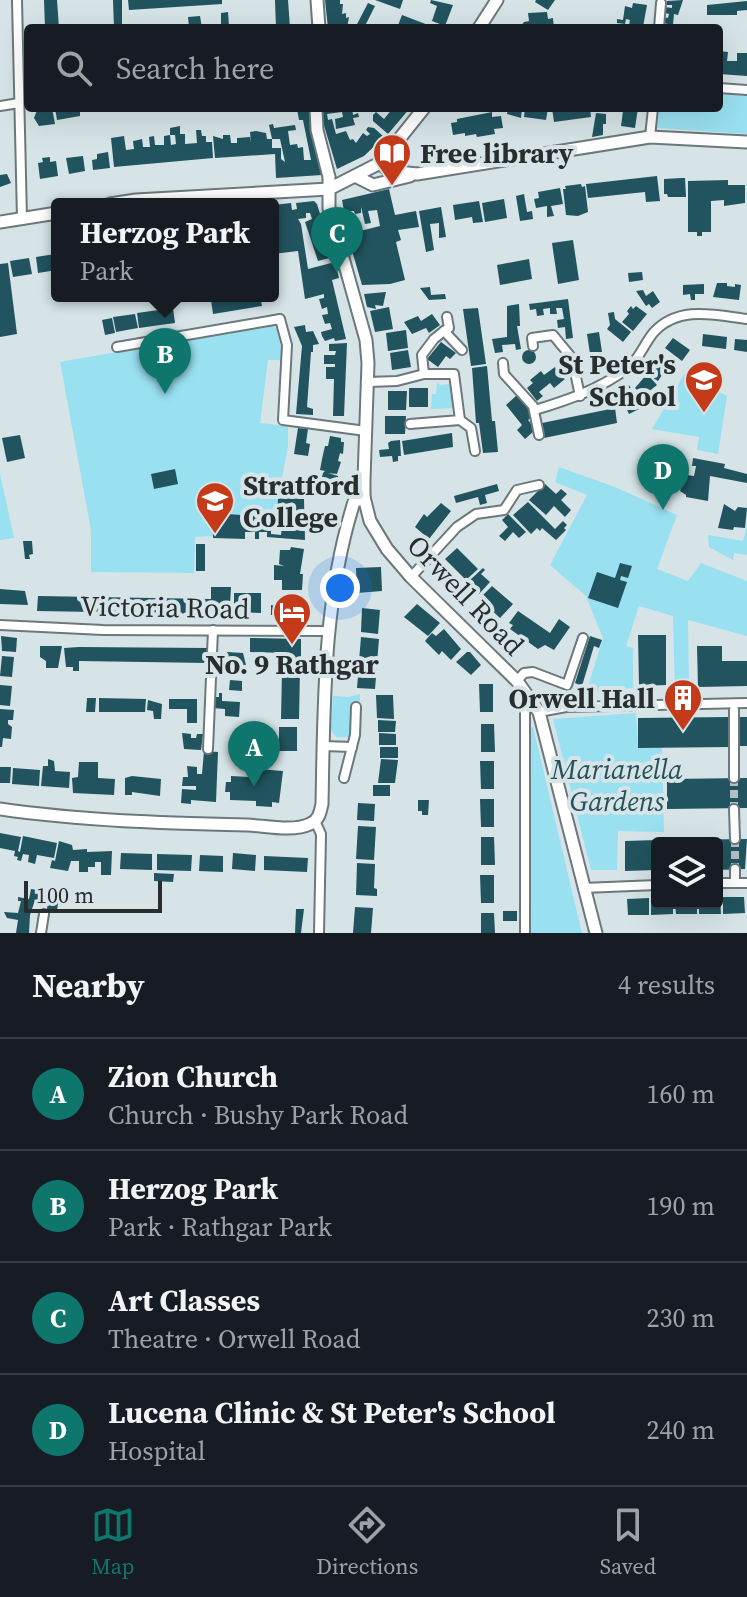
<!DOCTYPE html>
<meta charset="utf-8">
<style>
body{margin:0;font-family:"Source Serif 4",serif;background:#242831;color:#f1f3f6}
.controls{position:absolute;right:24px;bottom:24px;display:grid;overflow:hidden;border-radius:8px;box-shadow:0 8px 32px #0002}
.controls button{width:72px;height:72px;display:grid;place-items:center;padding:0;border:0;border-bottom:2px solid #363941;background:#171b24;color:#f1f3f6;font:40px sans-serif}
.scale{position:absolute;left:24px;bottom:20px;width:138px;box-sizing:border-box;padding-left:8px;border:4px solid #282d2e;border-top:0;font-size:22px;line-height:28px;white-space:nowrap;color:#282d2e;-webkit-text-stroke:6px #d6e4e7;paint-order:stroke}
.you{position:absolute;left:340px;top:588px;width:28px;height:28px;margin:-20px;border:6px solid #fff;border-radius:50%;background:#1a73e8;box-shadow:0 0 0 12px #1a73e833}
.badge{display:grid;place-items:center;width:52px;height:52px;border-radius:50%;background:#0f766e;color:#fff;font-size:26px;font-weight:700}
.pin{position:absolute;translate:-50% -66px;filter:drop-shadow(0 2px 4px #0008)}
.pin::after{content:'';position:absolute;top:42px;width:28px;height:24px;background:inherit;clip-path:polygon(0 0,100% 0,50% 100%)}
.popup{position:absolute;left:51px;top:198px;width:228px;height:104px;box-sizing:border-box;display:grid;place-content:center;border-radius:8px;background:#171b24;filter:drop-shadow(0 2px 6px #0005);font-size:26px;white-space:nowrap;color:#9ea1a6}
.popup b{font-size:30px;color:#f1f3f6}
.popup::after{content:'';position:absolute;left:50%;top:100%;margin-left:-16px;border:16px solid transparent;border-top-color:#171b24}
.list{margin:0;padding:0;list-style:none}
h2{display:flex;justify-content:space-between;align-items:center;height:104px;margin:0;padding:0 32px;font-size:34px}
h2 small{font-size:26px;font-weight:400;color:#9ea1a6}
.list li{display:grid;grid-template-columns:52px 1fr auto;gap:24px;align-items:center;box-sizing:border-box;height:112px;padding:0 32px;border-top:2px solid #363941}
.list b{display:block;font-size:30px;white-space:nowrap}
.list p{margin:0;font-size:26px;white-space:nowrap;color:#9ea1a6}
.list em{font-size:26px;font-style:normal;color:#9ea1a6}
.icon{flex:none;width:44px;height:44px;fill:none;stroke:currentColor;stroke-width:2;stroke-linecap:round;stroke-linejoin:round}
.map{position:relative;flex:none;width:747px;height:933px;overflow:hidden}
.search{position:absolute;background:#171b24;box-shadow:0 8px 32px #0002;left:24px;right:24px;top:24px;height:88px;display:flex;align-items:center;gap:20px;box-sizing:border-box;padding:0 28px;border-radius:8px;color:#9ea1a6;font-size:30px}
.sheet{height:552px;background:#171b24}
nav{display:flex;justify-content:space-around;align-items:center;box-sizing:border-box;height:112px;border-top:2px solid #363941;background:#171b24;font-size:22px;color:#9ea1a6}
nav a{display:grid;justify-items:center;gap:4px}
nav .on{color:#0f766e}
.map>svg:first-child{display:block}
</style>
<div class="map">
<svg width="747" height="933" viewBox="0 0 747 933">
<rect width="100%" height="100%" fill="#d6e4e7"/>
<g fill="#99e0f1">
<path d="M719,90L747,92V134L657,128L658,108H719Z"/>
<path d="M272,325L277,329L284,363L280,360H268L260,423L288,426V447L280,487L274,486L275,496L286,497V500H278L277,517L213,513V536L195,537L194,573L91,572V530L60,362Z"/>
<path d="M684,374L727,396L718,454L697,450L699,437L652,429Z"/>
<path d="M437,382L440,385L451,384L455,408L431,409L432,394H436Z"/>
<path d="M559,467L615,487L677,515L657,569L688,581L701,563L747,581V636L688,620L689,689H675L673,616L639,606L626,646L633,648V688L586,693L603,638L586,596L550,565L587,495L555,482Z"/>
<path d="M0,474L14,538L0,540Z"/>
<path d="M747,526V555L734,553L733,560L709,547L708,535L743,541Z"/>
<path d="M360,694V702H352L351,732L349,737H336L331,730L333,696L348,697Z"/>
<path d="M636,713L638,747H662L664,832L618,831L617,870H591L553,719Z"/>
<path d="M527,727H533L582,933H529Z"/>
</g>
<g fill="#21545f">
<path d="M44,0H57L59,28H45Z"/>
<path d="M113,0H122V28H114Z"/>
<path d="M128,0H222V4L129,10Z"/>
<path d="M275,0H288L290,28H276Z"/>
<path d="M325,0H340V4H343L342,14L346,13V18L349,17L347,28H328Z"/>
<path d="M375,0H403L400,9Z"/>
<path d="M431,0L453,5L445,26L432,21L437,6L430,3Z"/>
<path d="M536,0H555L548,10L535,2Z"/>
<path d="M683,0L678,15L674,14L673,25L663,23L664,17L668,18L669,14L665,13V7L672,8V5H667V1Z"/>
<path d="M747,1V10L737,11V15H707V5Z"/>
<path d="M368,3L375,6L364,28H355Z"/>
<path d="M633,3L647,5L643,27L629,25L630,20L626,19L625,24L617,23V19L623,20L625,6L632,8Z"/>
<path d="M228,12L229,26L221,27V13Z"/>
<path d="M547,12L548,19L553,18L554,28H519L524,22L529,21L528,13Z"/>
<path d="M402,15L436,28H397Z"/>
<path d="M200,16L202,28H189L188,17Z"/>
<path d="M719,51L728,52L727,61H737V53H747V76L719,74Z"/>
<path d="M52,108L55,124L39,126L34,118L37,110Z"/>
<path d="M55,108H80V116L57,120Z"/>
<path d="M308,108L322,175L276,178L275,154L215,158L213,136L223,139V135H230L231,143H237V138L250,137L251,143L250,132L256,131L266,133L267,139H272V148H281V159L285,162L280,139H272L269,125L273,124L274,128L295,125L296,130L288,131L290,145L297,144L298,148L303,147L304,160H311L303,120H299L297,109Z"/>
<path d="M326,108H352L353,115L358,113L359,117L353,118L355,125L336,129L335,119L343,117L342,112L327,114L328,120L332,119L336,134L346,131L350,140L353,139L356,143L363,133L367,136L370,134L366,130L368,127L374,128L384,137L364,156L337,169L323,122V110Z"/>
<path d="M393,108H410L388,134L373,121V115L376,112L384,119Z"/>
<path d="M508,108H522L521,118L507,114Z"/>
<path d="M525,108H548L546,120L524,117Z"/>
<path d="M552,108H590L591,117L554,122Z"/>
<path d="M612,108H638L635,128L621,126L623,111Z"/>
<path d="M492,112V117L501,116L503,128L494,129L495,134L477,137L476,134L465,136V133L453,135L451,123L457,122V119Z"/>
<path d="M596,113L606,114V124H603V135L592,137Z"/>
<path d="M180,126V134H185V144L197,143L196,130H201L202,136H206V142H212L213,158L114,167L111,138L124,136L126,150L134,149L133,141L138,140L142,139L143,147H150L149,137L154,136L155,145H164V136L170,135L171,145L176,144L175,135H170V128Z"/>
<path d="M108,152L110,168L93,170L92,160L97,159V154Z"/>
<path d="M83,156L85,171L69,174L66,158Z"/>
<path d="M50,157V162L56,161L58,176L40,179L38,163L43,162L42,158Z"/>
<path d="M7,174L11,183L0,187V175Z"/>
<path d="M657,176L660,201L646,202L645,192L588,198L586,184Z"/>
<path d="M682,178H685L686,197H668L667,194H664V179Z"/>
<path d="M728,180V185H745V203L724,206V200L711,201V232H702V236H697V232H688V181Z"/>
<path d="M581,184L582,187L585,186L588,212L578,216L566,215L563,189H566L565,186Z"/>
<path d="M560,188L563,204L551,206L554,216L547,217V206L536,208L534,199L539,198L538,192Z"/>
<path d="M389,189L395,215L416,211L419,227L398,230L401,240L396,242L405,280L390,284L362,285L342,216L350,214L351,218L354,217L360,231L380,226L377,210L368,211L371,223L365,224L361,207V213L355,214L354,211H344L342,200Z"/>
<path d="M524,194L527,212L532,211L533,219L520,221L516,196Z"/>
<path d="M504,199L507,218L485,222L482,203Z"/>
<path d="M314,201L317,204L333,257L318,261L305,222L312,219L310,213H306V218L298,219L301,224L308,269L335,262L339,278L332,280L346,339L335,341L334,338L325,341L322,336L321,332L332,329L330,323L325,324L322,315L328,314L327,307L322,309L319,299L324,298V294L305,299L298,251L273,254V205L291,203L292,210L297,209L296,203Z"/>
<path d="M479,201L483,222L473,223L472,217L455,220L453,205Z"/>
<path d="M441,207L446,237L439,238V223L430,224L434,250L426,252L419,211Z"/>
<path d="M573,240L579,280L558,284L552,243Z"/>
<path d="M55,254L57,270L38,273L36,257Z"/>
<path d="M29,258L32,274L13,277L10,261Z"/>
<path d="M529,259L532,279L500,285L497,265Z"/>
<path d="M8,263L17,334L0,337V264Z"/>
<path d="M642,272L643,280L629,282L628,273Z"/>
<path d="M717,283H727V286L735,287V284L741,285L739,300L713,297Z"/>
<path d="M704,284V294H695V300H691L690,294L683,295V285Z"/>
<path d="M430,287L431,295L445,294L446,299L429,300L420,288Z"/>
<path d="M643,290L646,296L653,291L660,302L652,308L649,304L646,306L636,291Z"/>
<path d="M386,292L383,306L375,305L376,309L367,307L364,294Z"/>
<path d="M235,296H250L251,301V296H260L262,306L213,314L211,300Z"/>
<path d="M568,299L573,338L566,339L565,327L558,328L557,320L564,319L562,308H556L557,314H550V308L543,309L544,315L537,316L536,309L530,310L529,304Z"/>
<path d="M519,304L520,326H517L521,349L516,350L515,344L502,345L503,352L495,353L492,339L507,337V306Z"/>
<path d="M631,306L633,309L636,306L647,314L633,331L622,322L629,314L627,311Z"/>
<path d="M389,307L393,329L375,332L370,311Z"/>
<path d="M173,308L175,323L139,328L137,313Z"/>
<path d="M478,308L486,364L471,366L463,309Z"/>
<path d="M614,312L615,319L631,332L623,342L607,329L610,325L608,313Z"/>
<path d="M135,314L138,328L116,332L113,317Z"/>
<path d="M432,314L440,325L429,333L426,328L412,334L404,322L418,316L421,321Z"/>
<path d="M112,318L115,333L105,335L102,320Z"/>
<path d="M305,325L306,332L313,331L319,344L313,345V352H311L307,407L313,409V415L296,414L302,346L294,327Z"/>
<path d="M406,330L408,348L388,351L386,333Z"/>
<path d="M599,332L602,352L590,354L587,334Z"/>
<path d="M703,334L727,337L726,349L702,346Z"/>
<path d="M673,338L690,350L682,361L665,348Z"/>
<path d="M735,339L747,340V352L734,350Z"/>
<path d="M441,342L456,353L450,359L446,356L438,367L427,359Z"/>
<path d="M347,343L344,416H333L334,379H326V367H335V364H324V355H335L336,351H329V344Z"/>
<path d="M408,350L411,367L392,370L390,353Z"/>
<circle cx="529" cy="357" r="7"/>
<path d="M659,357L674,369L669,376L664,372L658,381L647,374Z"/>
<path d="M487,366L492,421H495L498,452L483,453L479,423H476L472,368Z"/>
<path d="M555,367L565,379L554,388L550,383L539,392L543,396L537,401L527,388L533,383L530,380L541,371L544,375Z"/>
<path d="M647,374L657,385L643,396L635,388Z"/>
<path d="M629,385L641,408L629,414L618,390Z"/>
<rect x="409" y="388" width="19" height="19"/>
<path d="M388,391H407L406,410H388Z"/>
<path d="M517,395L534,415L528,420L535,428L534,431L525,439L517,430L522,425L506,405Z"/>
<path d="M615,408L617,423L544,438L542,423Z"/>
<path d="M385,416H406L405,434H385Z"/>
<path d="M298,428L308,429L306,443L310,444L308,456L294,454Z"/>
<path d="M452,433L453,447L404,455L402,441Z"/>
<path d="M20,435L25,458L7,462L2,438Z"/>
<path d="M330,436L341,438V442H344L343,454L340,453L338,461L341,462L337,474L328,473L338,476L337,486H333L332,492L319,489L323,473L325,471L320,470L322,459L325,446H328Z"/>
<path d="M400,440L401,456H398V461L393,462L392,456L380,457L379,450L389,449L388,443L391,441Z"/>
<path d="M693,458L725,464L724,468L747,474V483L710,476L708,501L686,497V495L680,491L683,484L677,483L679,474L694,476L696,466H692Z"/>
<path d="M668,463L679,465L676,479L666,477Z"/>
<path d="M175,469L178,484L154,489L151,474Z"/>
<path d="M497,484L499,491L485,495L487,503L480,505L478,497L456,503L454,496Z"/>
<path d="M545,484L556,494L561,489L567,494L561,500L571,510L565,517L554,506L546,515L529,500Z"/>
<path d="M286,498L304,499L305,540L267,537V532H259V539H255V532H245V539L213,538V513L271,517V534L281,535L283,517H277L278,499Z"/>
<path d="M528,502L555,529L563,521L567,525L564,528L566,530L556,540L542,528L540,531L537,528L531,534L513,515Z"/>
<path d="M441,503L451,511L429,539L415,527L424,514L427,517Z"/>
<path d="M724,504L735,511L738,507L747,508L745,528L734,527L733,530L718,528Z"/>
<path d="M508,514L526,532L519,538L513,532L505,541L499,536L508,527L502,520Z"/>
<path d="M23,541H32L33,554L29,555L30,559H25Z"/>
<rect x="196" y="544" width="9" height="27"/>
<path d="M291,547L304,549L300,574H303L302,590H282V580H274V565L284,566L279,564L280,550H290Z"/>
<path d="M457,548L478,569L466,580L445,559Z"/>
<path d="M620,563L632,566L628,578L621,576L620,580L627,582L618,608L588,598L597,572L615,578Z"/>
<path d="M381,567L382,591L357,593L356,568Z"/>
<path d="M483,568L485,570L481,574L490,582L479,594L474,590L477,587L470,580Z"/>
<path d="M492,586L513,604L500,618L486,605L490,602L483,595Z"/>
<path d="M211,587H231L230,605L209,604V614L37,611L38,596L211,599Z"/>
<path d="M0,589L25,591L28,605L0,604Z"/>
<path d="M234,593H261V613L234,612Z"/>
<path d="M280,596H288V603H300V619H283V615H271V605L282,607Z"/>
<path d="M417,604L440,623L428,636L404,617Z"/>
<path d="M362,608L380,610L378,634L361,632Z"/>
<path d="M518,611L550,633L559,619L570,627L554,650L545,645L538,649L510,629L513,625L509,623Z"/>
<path d="M444,629L461,649L451,660L442,651L439,655L425,641L432,633L436,636Z"/>
<path d="M638,635H666V685L639,686Z"/>
<path d="M1,636L17,638L16,652L2,651Z"/>
<path d="M590,636L602,640L599,648L594,646L582,686L575,683Z"/>
<path d="M361,637L379,639L377,663L359,661Z"/>
<path d="M250,638L301,639V666L283,665V653L250,652Z"/>
<path d="M40,646H62L58,668H46V661L40,657Z"/>
<path d="M697,646H722V661H747V686L698,687Z"/>
<path d="M79,647L209,648L208,663L79,661V671H73V667H66L64,648Z"/>
<path d="M227,652L243,653L246,665L230,664V660L226,659Z"/>
<path d="M467,652H470L481,665L471,675L456,662Z"/>
<path d="M2,656L14,657L12,677L0,676Z"/>
<path d="M359,664L377,665L375,689L357,688Z"/>
<path d="M282,670H300L299,719H281Z"/>
<path d="M230,680L242,681V691L229,690Z"/>
<path d="M479,684H493V712H480Z"/>
<path d="M0,685L12,686L10,706L0,705Z"/>
<path d="M547,691H558L559,701L547,702Z"/>
<path d="M219,693H222V701L240,702L239,717L225,716V709L213,708L214,697H219Z"/>
<path d="M376,695H393L394,719L377,718Z"/>
<path d="M87,698H96L95,712H86Z"/>
<path d="M99,698L146,699L145,712H99Z"/>
<path d="M169,699H197V723H187V709H169Z"/>
<path d="M148,700L162,704L161,719H154L153,711L147,710Z"/>
<path d="M0,709L14,710L13,720H8V724L12,727L11,739L3,738L2,747H0Z"/>
<path d="M729,717V747L638,748V718Z"/>
<rect x="738" y="717" width="9" height="29"/>
<path d="M378,720L396,721L395,732H378Z"/>
<path d="M481,724H494L495,752H481Z"/>
<rect x="279" y="727" width="18" height="24"/>
<path d="M182,733L191,734V738H196L197,734H203L201,750L184,749Z"/>
<path d="M379,733L396,734V745H379Z"/>
<rect x="380" y="747" width="18" height="11"/>
<path d="M204,751L218,752L216,802L191,800V804L181,803L182,789L196,790V786H182L183,777H188L187,766L197,767V774H202Z"/>
<path d="M48,759L54,761L55,771L70,772L69,788L41,786L43,766H48Z"/>
<path d="M381,759L398,760L395,783H378Z"/>
<path d="M480,761H494V789H481Z"/>
<path d="M79,762H98V778L115,779L114,795L73,793L72,778L78,777Z"/>
<path d="M0,767H11L10,783H0Z"/>
<path d="M13,768L40,770L39,786L12,784Z"/>
<path d="M258,769L283,771L279,803L272,802V807L256,806V801L230,800V792H225L226,782H231V776L249,777L250,772L258,773Z"/>
<path d="M132,776L161,779L160,796L132,792V795H125V778Z"/>
<path d="M747,778V808L667,809V779Z"/>
<rect x="373" y="785" width="17" height="11"/>
<path d="M480,799H494V827H481Z"/>
<path d="M418,800H429L428,815H422V811H418Z"/>
<path d="M358,803L375,804L374,821L357,820Z"/>
<path d="M358,826L376,827L374,860L356,859Z"/>
<path d="M0,833L21,837L18,851L20,852L23,836L57,843L54,858L37,855L35,864L28,862L29,855L23,854L21,861L17,860L18,857L14,856L15,851L0,848Z"/>
<path d="M481,837H494L495,865H481Z"/>
<path d="M747,839L745,869L717,870V843H669V840Z"/>
<path d="M657,840V870L625,871V841Z"/>
<path d="M59,841L72,845L73,850L87,849V852L112,851L111,875H101V862H95V867H88V872H79V861H71L68,871L50,868L52,860L55,861Z"/>
<path d="M121,853L152,854V870L120,869Z"/>
<path d="M233,853L256,855L255,871L232,869Z"/>
<path d="M157,854L192,855L191,871L157,870Z"/>
<path d="M200,855L223,856V872L199,871Z"/>
<path d="M264,856L308,858L307,872L264,870Z"/>
<path d="M357,863L375,864L374,888L377,889V896L356,895Z"/>
<path d="M154,873L174,874L173,882L154,881Z"/>
<path d="M480,875H494V903H481Z"/>
<path d="M31,889L50,892L48,902L58,903L57,911L47,909L48,902L35,900L30,915L29,933H16L18,920L7,918L4,912L18,913L21,901H18V897L29,899Z"/>
<path d="M717,897H720L721,914H699V903H717Z"/>
<path d="M723,897H744L745,913L723,914Z"/>
<path d="M649,898V915H628L627,899Z"/>
<path d="M651,898H657V903H673V914L651,915Z"/>
<path d="M675,903H697V914H676Z"/>
<path d="M355,907L373,908L371,933H353Z"/>
<path d="M296,909H304L301,933H295Z"/>
<rect x="503" y="911" width="14" height="10"/>
<path d="M481,913H494L495,933H481Z"/>
</g>
<g fill="none" stroke-linecap="round" stroke-linejoin="round">
<g stroke="#b3bfc2" stroke-width="8" stroke-dasharray="8 4" stroke-linecap="butt">
<path d="M734,778V809"/>
<path d="M735,839V869"/>
</g>
<g stroke="#6c787b" stroke-width="12">
<g id="street">
<path d="M17,0L22,219"/>
<path d="M659,28L661,3"/>
<path d="M719,88L747,90"/>
<path d="M0,106L19,103"/>
<path d="M650,137L653,108"/>
<path d="M447,317L449,328L444,331L462,350"/>
<path d="M533,346L532,338L553,335L572,358L580,396"/>
<path d="M117,347L280,319L287,345L283,420L366,431"/>
<path d="M503,363L504,374L533,406L539,435"/>
<path d="M424,374L422,355L434,339L444,331"/>
<path d="M368,382L397,381L424,374H454L460,420L410,424"/>
<path d="M535,410C568,400 601,389 629,367C640,358 645,342 654,332C679,305 715,315 747,319"/>
<path d="M460,420L471,428L475,451"/>
<path d="M411,577L457,527L476,514L504,510L517,490L539,485"/>
<path d="M0,625L103,630L329,631"/>
<path d="M517,681L524,673L533,672L567,685L583,638"/>
<path d="M734,710V778"/>
<path d="M539,712L566,707L747,703"/>
<path d="M323,746L352,747"/>
<path d="M208,749L213,630"/>
<path d="M344,778L355,735L356,707"/>
<path d="M734,809L735,839"/>
<path d="M315,821L321,834L319,933"/>
<path d="M735,869V883"/>
<path d="M717,883H747"/>
<path d="M583,888L657,885"/>
<path d="M41,933L44,914"/>
<path d="M525,933V709L531,700"/>
</g>
</g>
<g stroke="#6c787b" stroke-width="15">
<g id="secondary">
<path d="M317,0L319,28"/>
<path d="M479,28L497,0"/>
<path d="M316,108L317,130L329,177V208L366,340L368,363L364,479V497L370,521L387,549L411,577L517,681L539,712L596,933"/>
<path d="M380,163L389,171L417,174L650,137L747,142"/>
<path d="M357,177L373,185L410,176"/>
<path d="M110,204L136,200L329,189L380,163L424,108"/>
<path d="M0,222L57,213"/>
<path d="M0,809C82,821 166,823 248,825C266,826 293,832 310,824C319,820 320,813 322,804C324,703 323,600 354,502L364,497"/>
</g>
</g>
<use href="#street" stroke="#fff" stroke-width="8"/>
<use href="#secondary" stroke="#fff" stroke-width="11"/>
</g>
<defs>
<g id="library-pin" transform="scale(2)"><path d="M0 17L-7.5 6A9.5 9.5 0 1 1 7.5 6Z" fill="#c53b19" stroke="#d6e4e7"/><path d="M-6-4Q-3-5.5-.7-3.5V5Q-3 3-6 4ZM6-4Q3-5.5 .7-3.5V5Q3 3 6 4Z" fill="#fff"/></g>
<g id="school-pin" transform="scale(2)"><path d="M0 17L-7.5 6A9.5 9.5 0 1 1 7.5 6Z" fill="#c53b19" stroke="#d6e4e7"/><path d="M0-5L7-2L0 1L-7-2ZM-4 1L0 2.5L4 1V4Q0 6-4 4Z" fill="#fff"/></g>
<g id="hotel-pin" transform="scale(2)"><path d="M0 17L-7.5 6A9.5 9.5 0 1 1 7.5 6Z" fill="#c53b19" stroke="#d6e4e7"/><path d="M-6-4.5h1.5V1H6V5H4.5V3h-9V5H-6ZM-4 0a1.8 1.8 0 1 1 3.6 0ZM.5 0V-2.5h3Q6-2.5 6 0Z" fill="#fff"/></g>
<g id="building-pin" transform="scale(2)"><path d="M0 17L-7.5 6A9.5 9.5 0 1 1 7.5 6Z" fill="#c53b19" stroke="#d6e4e7"/><path d="M-4-6H4V6H1V3H-1V6H-4ZM-2.5-4.3h1.7v1.8h-1.7ZM.8-4.3h1.7v1.8H.8ZM-2.5-1h1.7V.8h-1.7ZM.8-1h1.7V.8H.8Z" fill="#fff"/></g>
</defs>
<g fill-rule="evenodd">
<use href="#library-pin" x="392" y="153"/>
<use href="#school-pin" x="704" y="380"/>
<use href="#school-pin" x="215" y="501"/>
<use href="#hotel-pin" x="292" y="612"/>
<use href="#building-pin" x="683" y="698"/>
</g>
<g text-anchor="middle" dominant-baseline="central" stroke-width="8" stroke-linejoin="round" paint-order="stroke">
<g font-size="28" font-weight="bold" fill="#282d2e" stroke="#d6e4e7" text-anchor="start">
<text x="420" y="153">Free library</text>
<text x="676" y="364" text-anchor="end">St Peter's<tspan x="676" dy="32">School</tspan></text>
<text x="243" y="485">Stratford<tspan x="243" dy="32">College</tspan></text>
<text x="292" y="664" text-anchor="middle">No. 9 Rathgar</text>
<text x="655" y="698" text-anchor="end">Orwell Hall</text>
</g>
<g font-size="28" fill="#282d2e" stroke="#d6e4e7">
<text transform="translate(466 595) rotate(46)">Orwell Road</text>
<text transform="translate(165 607) rotate(1)">Victoria Road</text>
</g>
<g font-size="28" font-style="italic" fill="#26515b" stroke="#d6e4e7">
<text x="617" y="769">Marianella<tspan x="617" dy="32">Gardens</tspan></text>
</g>
</g>
</svg>
<div class="controls">
<button><svg class="icon" aria-label="layers" viewBox="0 0 24 24"><path d="M12 4l9 5-9 5-9-5zM3 14l9 5 9-5"/></svg></button>
</div>
<div class="scale">100 m</div>
<div class="you"></div>
<div class="pin badge" style="left:254px;top:787px">A</div>
<div class="pin badge" style="left:165px;top:394px">B</div>
<div class="popup"><b>Herzog Park</b>Park</div>
<div class="pin badge" style="left:337px;top:273px">C</div>
<div class="pin badge" style="left:663px;top:510px">D</div>
<div class="search"><svg class="icon" aria-label="search" viewBox="0 0 24 24"><circle cx="10" cy="10" r="6"/><path d="M15 15l6 6"/></svg>Search here</div>
</div>
<section class="sheet">
<h2>Nearby<small>4 results</small></h2>
<ul class="list">
<li><span class="badge">A</span><div><b>Zion Church</b><p>Church · Bushy Park Road</p></div><em>160 m</em></li>
<li><span class="badge">B</span><div><b>Herzog Park</b><p>Park · Rathgar Park</p></div><em>190 m</em></li>
<li><span class="badge">C</span><div><b>Art Classes</b><p>Theatre · Orwell Road</p></div><em>230 m</em></li>
<li><span class="badge">D</span><div><b>Lucena Clinic &amp; St Peter's School</b><p>Hospital</p></div><em>240 m</em></li>
</ul>
</section>
<nav>
<a class="on"><svg class="icon" aria-label="map" viewBox="0 0 24 24"><path d="M3 6l6-2 6 2 6-2v14l-6 2-6-2-6 2zM9 4v14M15 6v14"/></svg>Map</a>
<a><svg class="icon" aria-label="directions" viewBox="0 0 24 24"><path d="M12 3l9 9-9 9-9-9zM9 14v-3h6M13 9l2 2-2 2"/></svg>Directions</a>
<a><svg class="icon" aria-label="saved" viewBox="0 0 24 24"><path d="M7 4h10v16l-5-4-5 4z"/></svg>Saved</a>
</nav>
